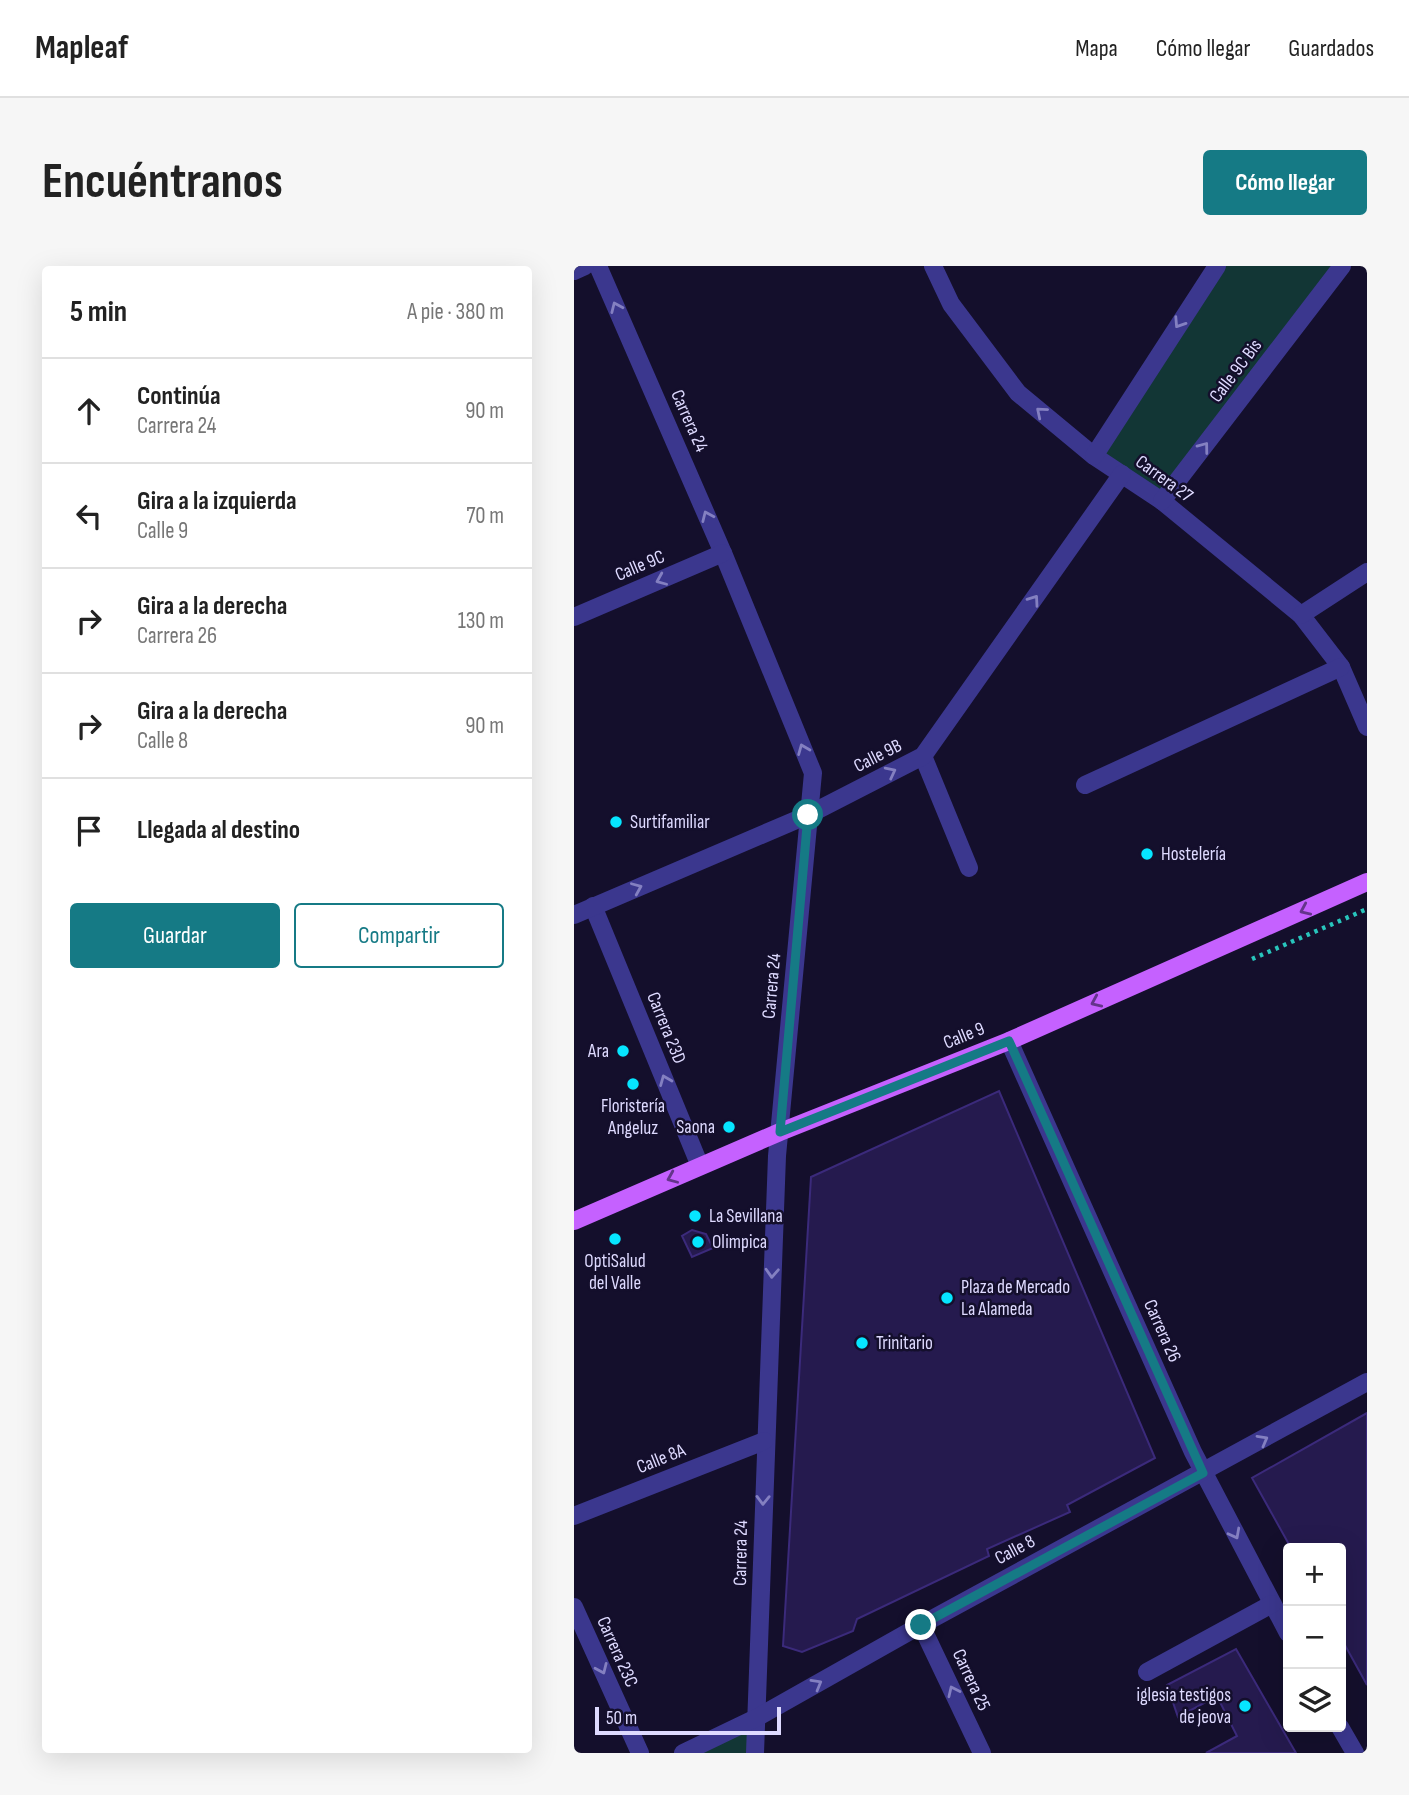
<!DOCTYPE html>
<html lang="es">
<meta charset="utf-8">
<style>
body{margin:0;font-family:"Sofia Sans Condensed",sans-serif;background:#f6f6f6;color:#222}
.controls{position:absolute;right:21px;bottom:21px;display:grid;overflow:hidden;border-radius:7px;box-shadow:0 7px 28px #0002}
.controls button{width:63px;height:63px;display:grid;place-items:center;padding:0;border:0;border-bottom:2px solid #e0e0e0;background:#fff;color:#222;font:35px sans-serif}
.scale{position:absolute;left:21px;bottom:18px;width:186px;box-sizing:border-box;padding-left:7px;border:4px solid #dedaff;border-top:0;font-size:19px;line-height:24px;white-space:nowrap;color:#dedaff;-webkit-text-stroke:5px #140f2c;paint-order:stroke}
.stop{position:absolute;width:21px;height:21px;margin:-16px;border:5px solid #157a85;border-radius:50%;background:#fff}
.stop.end{background:#157a85;border-color:#fff;box-shadow:0 2px 7px #0008}
.list{margin:0;padding:0;list-style:none}
h2{display:flex;justify-content:space-between;align-items:center;height:91px;margin:0;padding:0 28px;font-size:30px}
h2 small{font-size:23px;font-weight:400;color:#767676}
.list li{display:grid;grid-template-columns:46px 1fr auto;gap:21px;align-items:center;box-sizing:border-box;height:105px;padding:0 28px;border-top:2px solid #e0e0e0}
.list b{display:block;font-size:26px;white-space:nowrap}
.list p{margin:0;font-size:23px;white-space:nowrap;color:#767676}
.list em{font-size:23px;font-style:normal;color:#767676}
.actions{display:flex;gap:14px;padding:21px 28px}
.actions a{flex:1;padding:16px 0;border:2px solid #157a85;border-radius:7px;text-align:center;font-size:24px;color:#157a85}
.actions .main{background:#157a85;color:#fff}
.icon{flex:none;width:38px;height:38px;fill:none;stroke:currentColor;stroke-width:2;stroke-linecap:round;stroke-linejoin:round}
.map{position:relative;flex:none;width:793px;height:1487px;overflow:hidden;border-radius:7px}
header{display:flex;align-items:center;gap:42px;box-sizing:border-box;height:98px;padding:0 35px;background:#fff;border-bottom:2px solid #e0e0e0}
header strong{font-size:33px}
nav{display:flex;gap:38px;margin-inline-start:auto;font-size:24px}
.intro{display:flex;align-items:center;justify-content:space-between;box-sizing:border-box;height:168px;padding:0 42px}
h1{margin:0;font-size:49px}
.button{padding:18px 32px;border-radius:7px;background:#157a85;color:#fff;font-size:24px;font-weight:700}
main{display:flex;gap:42px;padding:0 42px}
aside{flex:1;background:#fff;border-radius:7px;box-shadow:0 7px 28px #0002}
.map>svg:first-child{display:block}
</style>
<header>
<strong>Mapleaf</strong>
<nav><a>Mapa</a><a>Cómo llegar</a><a>Guardados</a></nav>
</header>
<div class="intro"><h1>Encuéntranos</h1><a class="button">Cómo llegar</a></div>
<main>
<aside>
<h2>5 min<small>A pie · 380 m</small></h2>
<ul class="list">
<li><svg class="icon" aria-label="ahead" viewBox="0 0 24 24"><path d="M12 20V5M6 11l6-6 6 6"/></svg><div><b>Continúa</b><p>Carrera 24</p></div><em>90 m</em></li>
<li><svg class="icon" aria-label="left" viewBox="0 0 24 24"><path d="M17 20v-9H6M10 6l-5 5 5 5"/></svg><div><b>Gira a la izquierda</b><p>Calle 9</p></div><em>70 m</em></li>
<li><svg class="icon" aria-label="right" viewBox="0 0 24 24"><path d="M7 20v-9h11M14 6l5 5-5 5"/></svg><div><b>Gira a la derecha</b><p>Carrera 26</p></div><em>130 m</em></li>
<li><svg class="icon" aria-label="right" viewBox="0 0 24 24"><path d="M7 20v-9h11M14 6l5 5-5 5"/></svg><div><b>Gira a la derecha</b><p>Calle 8</p></div><em>90 m</em></li>
<li><svg class="icon" aria-label="arrive" viewBox="0 0 24 24"><path d="M6 21V4h12l-3 4 3 4H6"/></svg><div><b>Llegada al destino</b></div></li>
</ul>
<div class="actions"><a class="main">Guardar</a><a>Compartir</a></div>
</aside>
<div class="map">
<svg width="793" height="1487" viewBox="0 0 793 1487">
<rect width="100%" height="100%" fill="#140f2c"/>
<g fill="#123635">
<path d="M643,0H768L588,235L520,190Z"/>
<path d="M184,1451L181,1487H109Z"/>
</g>
<g fill="#251a4e" stroke="#3b2a7b" stroke-width="2">
<path d="M425,825L581,1192L493,1239L496,1246L413,1283L415,1290L283,1353L279,1365L228,1386L209,1380L237,911Z"/>
<path d="M118,964L132,968L139,982L118,991L108,970Z"/>
<path d="M793,1147V1419L767,1372V1282H717L678,1212Z"/>
<path d="M662,1383L722,1487H632L663,1470L643,1430L604,1451L593,1419Z"/>
</g>
<g fill="none" stroke-linecap="round" stroke-linejoin="round">
<path stroke="#28c5bc" stroke-width="4.5" stroke-dasharray="3.5 5" stroke-linecap="butt" d="M678,693L793,643"/>
<g stroke="#3b378e" stroke-width="18">
<path d="M24,0L149,287L239,507L203,890L181,1487"/>
<path d="M359,0L377,38L444,127L520,190L588,235L727,349L767,401L793,461"/>
<path d="M0,5L11,0"/>
<path d="M520,190L643,0"/>
<path d="M588,235L768,0"/>
<path d="M727,349L793,306"/>
<path d="M0,351L149,287"/>
<path d="M349,490L395,602"/>
<path d="M511,519L767,401"/>
<path d="M19,640L126,900"/>
<path d="M0,649L234,549L349,490L548,208"/>
<path d="M435,775L619,1186L714,1367"/>
<path d="M0,1250L190,1175"/>
<path d="M0,1341L66,1487"/>
<path d="M347,1359L408,1487"/>
<path d="M573,1406L698,1338"/>
<path d="M766,1461L781,1487"/>
<path d="M109,1487L184,1451L347,1359L793,1116"/>
</g>
<path stroke="#c561ff" stroke-width="18" d="M0,955L206,866L435,775L793,616"/>
</g>
<defs><path id="oneway-chevron" d="M-2-3.5L2.5 0L-2 3.5" fill="none" stroke-width="1.6" stroke-linecap="round" stroke-linejoin="round" transform="scale(1.75)"/></defs>
<g stroke="#8480c1">
<use href="#oneway-chevron" transform="translate(42 41) rotate(-114)"/>
<use href="#oneway-chevron" transform="translate(605 57) rotate(123)"/>
<use href="#oneway-chevron" transform="translate(467 146) rotate(-140)"/>
<use href="#oneway-chevron" transform="translate(630 181) rotate(-53)"/>
<use href="#oneway-chevron" transform="translate(133 250) rotate(-114)"/>
<use href="#oneway-chevron" transform="translate(87 314) rotate(157)"/>
<use href="#oneway-chevron" transform="translate(460 334) rotate(-55)"/>
<use href="#oneway-chevron" transform="translate(229 483) rotate(-112)"/>
<use href="#oneway-chevron" transform="translate(317 506) rotate(-27)"/>
<use href="#oneway-chevron" transform="translate(63 622) rotate(-23)"/>
<use href="#oneway-chevron" transform="translate(91 814) rotate(-112)"/>
<use href="#oneway-chevron" transform="translate(198 1007) rotate(93)"/>
<use href="#oneway-chevron" transform="translate(689 1174) rotate(-29)"/>
<use href="#oneway-chevron" transform="translate(189 1234) rotate(91)"/>
<use href="#oneway-chevron" transform="translate(661 1268) rotate(62)"/>
<use href="#oneway-chevron" transform="translate(28 1403) rotate(66)"/>
<use href="#oneway-chevron" transform="translate(243 1418) rotate(-30)"/>
<use href="#oneway-chevron" transform="translate(379 1425) rotate(-115)"/>
</g>
<g stroke="#64348b">
<use href="#oneway-chevron" transform="translate(731 644) rotate(156)"/>
<use href="#oneway-chevron" transform="translate(522 736) rotate(156)"/>
<use href="#oneway-chevron" transform="translate(98 912) rotate(157)"/>
</g>
<g fill="none" stroke-linecap="round" stroke-linejoin="round">
<path stroke="#157a85" stroke-width="9" d="M234,549L206,866L435,775L629,1207L347,1359"/>
</g>
<g fill="#06e5ff" stroke="#140f2c" stroke-width="2.5">
<circle cx="42" cy="556" r="7"/>
<circle cx="573" cy="588" r="7"/>
<circle cx="49" cy="785" r="7"/>
<circle cx="59" cy="818" r="7"/>
<circle cx="155" cy="861" r="7"/>
<circle cx="121" cy="950" r="7"/>
<circle cx="41" cy="973" r="7"/>
<circle cx="124" cy="976" r="7"/>
<circle cx="373" cy="1032" r="7"/>
<circle cx="288" cy="1077" r="7"/>
<circle cx="671" cy="1440" r="7"/>
</g>
<g text-anchor="middle" dominant-baseline="central" stroke-width="5" stroke-linejoin="round" paint-order="stroke">
<g font-size="19" fill="#dedaff" stroke="#140f2c">
<text transform="translate(662 105) rotate(-53)">Calle 9C Bis</text>
<text transform="translate(115 155) rotate(66)">Carrera 24</text>
<text transform="translate(590 213) rotate(36)">Carrera 27</text>
<text transform="translate(66 300) rotate(-23)">Calle 9C</text>
<text transform="translate(304 490) rotate(-27)">Calle 9B</text>
<text transform="translate(198 720) rotate(-85)">Carrera 24</text>
<text transform="translate(92 762) rotate(68)">Carrera 23D</text>
<text transform="translate(390 770) rotate(-22)">Calle 9</text>
<text transform="translate(588 1065) rotate(66)">Carrera 26</text>
<text transform="translate(87 1193) rotate(-22)">Calle 8A</text>
<text transform="translate(441 1284) rotate(-28)">Calle 8</text>
<text transform="translate(167 1287) rotate(-89)">Carrera 24</text>
<text transform="translate(43 1386) rotate(66)">Carrera 23C</text>
<text transform="translate(397 1414) rotate(65)">Carrera 25</text>
</g>
<g font-size="19" fill="#dedaff" stroke="#140f2c" text-anchor="start">
<text x="56" y="556">Surtifamiliar</text>
<text x="587" y="588">Hostelería</text>
<text x="35" y="785" text-anchor="end">Ara</text>
<text x="59" y="840" text-anchor="middle">Floristería<tspan x="59" dy="22">Angeluz</tspan></text>
<text x="141" y="861" text-anchor="end">Saona</text>
<text x="135" y="950">La Sevillana</text>
<text x="138" y="976">Olimpica</text>
<text x="41" y="995" text-anchor="middle">OptiSalud<tspan x="41" dy="22">del Valle</tspan></text>
<text x="387" y="1021">Plaza de Mercado<tspan x="387" dy="22">La Alameda</tspan></text>
<text x="302" y="1077">Trinitario</text>
<text x="657" y="1429" text-anchor="end">iglesia testigos<tspan x="657" dy="22">de jeova</tspan></text>
</g>
</g>
</svg>
<div class="controls">
<button>+</button>
<button>−</button>
<button><svg class="icon" aria-label="layers" viewBox="0 0 24 24"><path d="M12 4l9 5-9 5-9-5zM3 14l9 5 9-5"/></svg></button>
</div>
<div class="scale">50 m</div>
<div class="stop" style="left:234px;top:549px"></div>
<div class="stop end" style="left:347px;top:1359px"></div>
</div>
</main>
